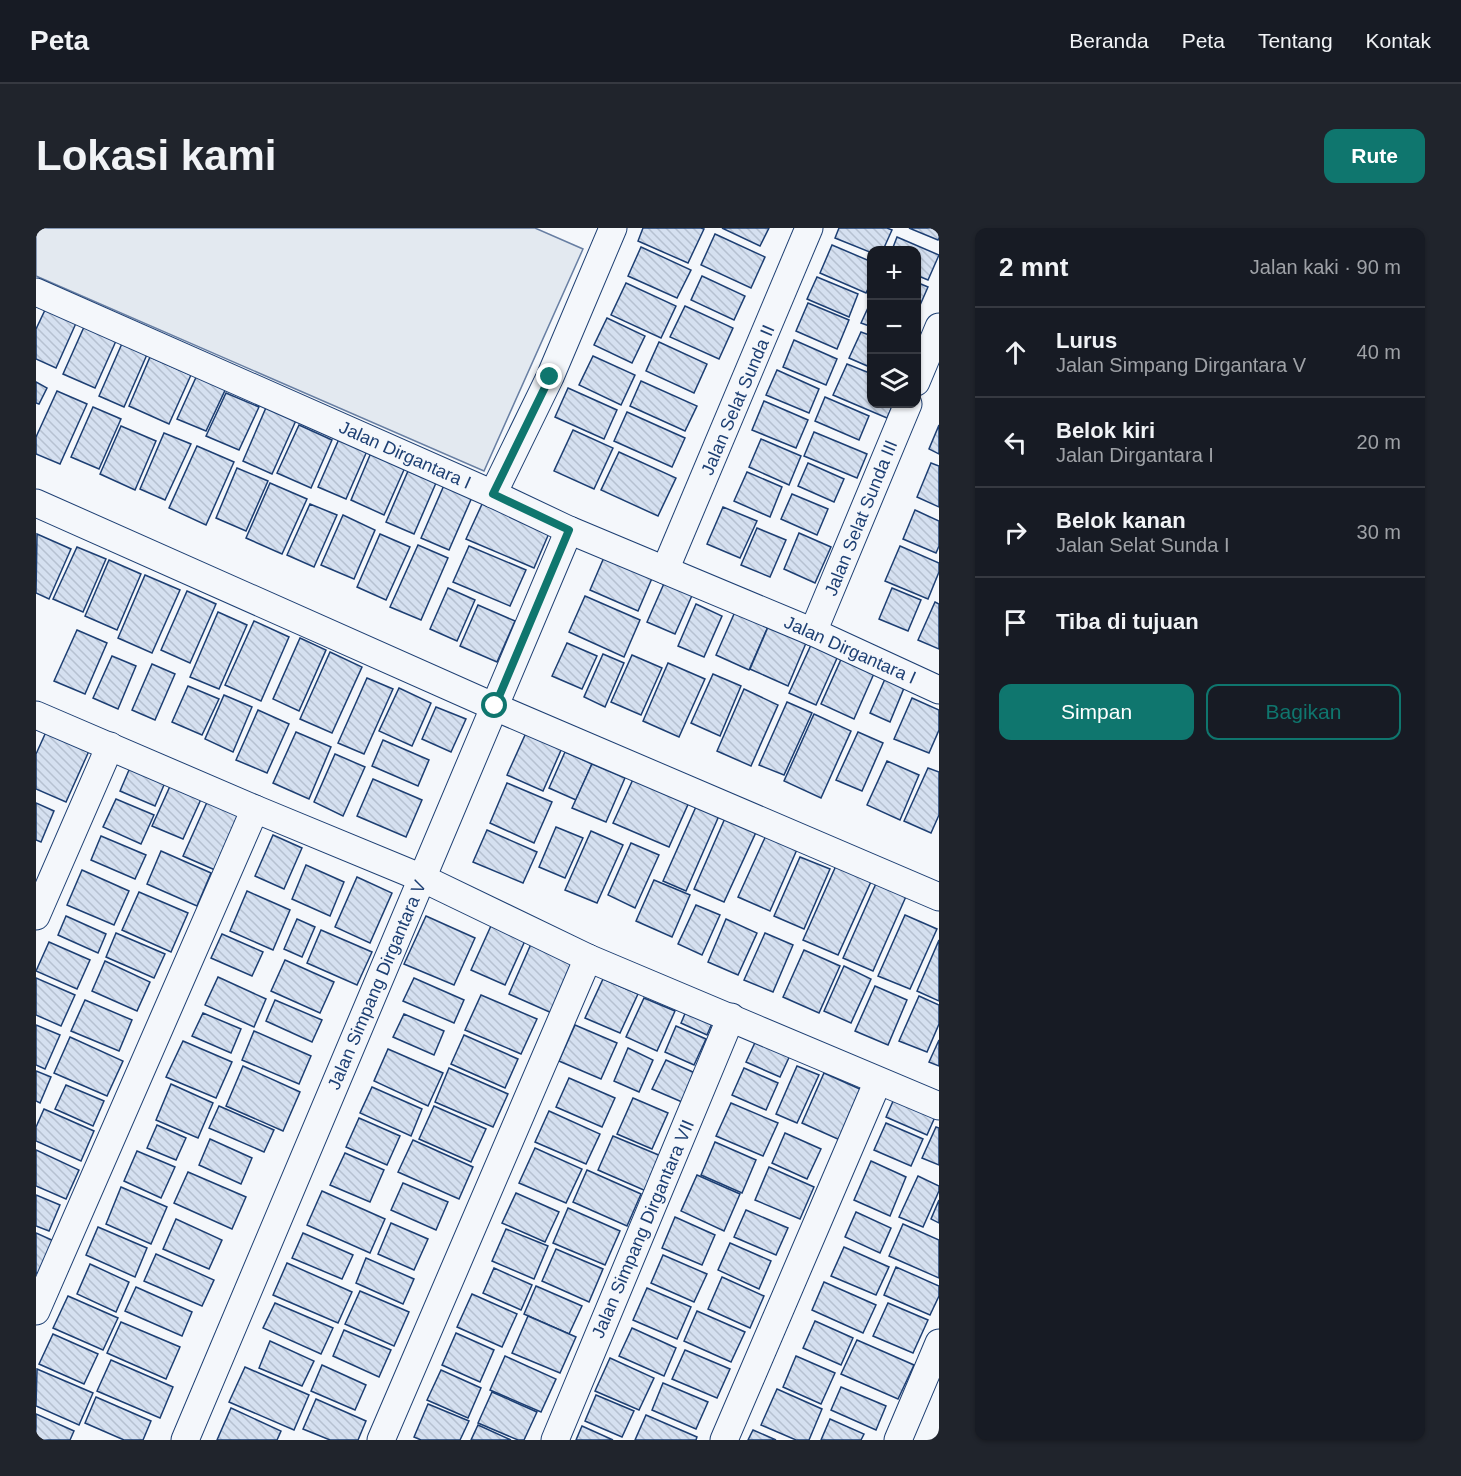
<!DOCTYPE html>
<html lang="id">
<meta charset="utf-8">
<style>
body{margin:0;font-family:Arial,sans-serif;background:#20242c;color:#f1f3f6}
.controls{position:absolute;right:18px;top:18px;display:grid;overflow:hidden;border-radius:12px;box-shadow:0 2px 4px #0004}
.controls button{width:54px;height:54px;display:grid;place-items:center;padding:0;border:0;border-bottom:2px solid #363941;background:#171b24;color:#f1f3f6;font:30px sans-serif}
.stop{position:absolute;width:18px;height:18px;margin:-14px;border:4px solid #0f766e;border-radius:50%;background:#fff}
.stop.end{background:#0f766e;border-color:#fff;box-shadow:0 2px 6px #0008}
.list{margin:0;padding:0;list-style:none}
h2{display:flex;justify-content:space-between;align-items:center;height:78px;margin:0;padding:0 24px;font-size:26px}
h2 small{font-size:20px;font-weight:400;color:#9ea1a6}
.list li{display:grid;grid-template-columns:39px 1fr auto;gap:18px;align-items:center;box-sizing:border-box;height:90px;padding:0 24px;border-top:2px solid #363941}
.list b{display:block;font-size:22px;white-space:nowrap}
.list p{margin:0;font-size:20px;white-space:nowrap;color:#9ea1a6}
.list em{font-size:20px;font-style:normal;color:#9ea1a6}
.actions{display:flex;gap:12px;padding:18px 24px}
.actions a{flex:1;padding:14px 0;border:2px solid #0f766e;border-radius:12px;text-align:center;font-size:21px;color:#0f766e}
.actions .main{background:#0f766e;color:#fff}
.icon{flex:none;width:33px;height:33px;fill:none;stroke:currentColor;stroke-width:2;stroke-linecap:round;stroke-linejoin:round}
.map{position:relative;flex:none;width:903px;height:1212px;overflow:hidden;border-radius:12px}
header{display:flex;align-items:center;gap:36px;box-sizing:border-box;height:84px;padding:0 30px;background:#171b24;border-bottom:2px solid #363941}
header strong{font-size:28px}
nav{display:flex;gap:33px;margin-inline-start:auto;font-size:21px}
.intro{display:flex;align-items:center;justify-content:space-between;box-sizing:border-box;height:144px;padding:0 36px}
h1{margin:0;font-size:42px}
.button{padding:15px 27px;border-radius:12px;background:#0f766e;color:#fff;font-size:21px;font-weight:700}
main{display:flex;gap:36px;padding:0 36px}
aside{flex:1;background:#171b24;border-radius:12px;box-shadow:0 2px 4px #0004}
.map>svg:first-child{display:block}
</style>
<header>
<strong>Peta</strong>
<nav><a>Beranda</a><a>Peta</a><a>Tentang</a><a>Kontak</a></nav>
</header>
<div class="intro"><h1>Lokasi kami</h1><a class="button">Rute</a></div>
<main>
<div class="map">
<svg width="903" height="1212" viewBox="0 0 903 1212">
<defs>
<pattern id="building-back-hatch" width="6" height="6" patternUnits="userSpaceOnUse" patternTransform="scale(1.5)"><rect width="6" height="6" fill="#d5e0f0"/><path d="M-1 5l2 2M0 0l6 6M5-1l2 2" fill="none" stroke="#b6c1d1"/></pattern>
</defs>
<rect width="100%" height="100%" fill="#f4f7fb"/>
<path fill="#e3e9f0" stroke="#687fa3" stroke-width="1.5" d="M0,0H499L547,21L448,243L0,48Z"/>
<g fill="url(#building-back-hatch)" stroke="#1d3f73" stroke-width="1.5">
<path d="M607,0H665L668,1L652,35L602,13Z"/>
<path d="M686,0H733L724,18Z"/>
<path d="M803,0H851L856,2L847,22H836V25L799,10Z"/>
<path d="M873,0H903V10L902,12Z"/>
<path d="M679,6L729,29L715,60L665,37Z"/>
<path d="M861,9L903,27L892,52L880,47V22H856Z"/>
<path d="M796,17L836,34V52L830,65L784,45Z"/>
<path d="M605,19L655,42L641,70L592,48Z"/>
<path d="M666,48L709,68L698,92L655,72Z"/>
<path d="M781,49L822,66L813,89L771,71Z"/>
<path d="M880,54L892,59L881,84H880Z"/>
<path d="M590,55L640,78L625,110L575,87Z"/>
<path d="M836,71V99L825,95Z"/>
<path d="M772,75L813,92L801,121L760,103Z"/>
<path d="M649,78L697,100L683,131L634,109Z"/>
<path d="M10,80L41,93L20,140L0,131V101Z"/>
<path d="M571,90L609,108L596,135L558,117Z"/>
<path d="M48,99L80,113L59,160L27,146Z"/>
<path d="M825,104L836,108V140L813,130Z"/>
<path d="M88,111L113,122L88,179L63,168Z"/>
<path d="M758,112L801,131L790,157L747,139Z"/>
<path d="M623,114L671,136L658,165L610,143Z"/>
<path d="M557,128L599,147L585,177L543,157Z"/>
<path d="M114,129L155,147L133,196L93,178Z"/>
<path d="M811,136L836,146V176H857L851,190L797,167Z"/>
<path d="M741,142L783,161L773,185L730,167Z"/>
<path d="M162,145L191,158L170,203L141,191Z"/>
<path d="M605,153L661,178L649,203L594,178Z"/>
<path d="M0,154L11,160L3,176L0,175Z"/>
<path d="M532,160L581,182L568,211L519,189Z"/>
<path d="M21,163L51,176L24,236L0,226V209Z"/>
<path d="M190,165L223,179L203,222L170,208Z"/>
<path d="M789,169L833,188L823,212L779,193Z"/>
<path d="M728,173L772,192L760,220L716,202Z"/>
<path d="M232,175L262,188L236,246L207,233Z"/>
<path d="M57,179L85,191L63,241L35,229Z"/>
<path d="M591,184L649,210L636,239L578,213Z"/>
<path d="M263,197L296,212L275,260L241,245Z"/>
<path d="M903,197V226L893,221Z"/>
<path d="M85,198L120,213L99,262L64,246Z"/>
<path d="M537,202L577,220L558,261L518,243Z"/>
<path d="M778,204L831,226L821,250L768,228Z"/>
<path d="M128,205L155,216L129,272L104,261Z"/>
<path d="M303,211L331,223L310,271L282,259Z"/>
<path d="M725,211L765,228L753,257L713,239Z"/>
<path d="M161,218L198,234L170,297L133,280Z"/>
<path d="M337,220L371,235L348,287L315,272Z"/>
<path d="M583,224L640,250L622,288L565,262Z"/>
<path d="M772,235L808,251L798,274L762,258Z"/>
<path d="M895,235L903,238V279L881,269Z"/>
<path d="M201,240L232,253L210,303L180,290Z"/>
<path d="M372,243L400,255L378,306L350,294Z"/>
<path d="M711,244L746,259L734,289L698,273Z"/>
<path d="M234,255L271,271L246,326L210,310Z"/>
<path d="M409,255L437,267L413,322L385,310Z"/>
<path d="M756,266L792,281L781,307L745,291Z"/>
<path d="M447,274L514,303L498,340L430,311Z"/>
<path d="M274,276L301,287L278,339L251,327Z"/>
<path d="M687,279L721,293L704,330L671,316Z"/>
<path d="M879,282L903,293V318L900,325L867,311Z"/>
<path d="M307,287L339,302L318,351L285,337Z"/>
<path d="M721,300L750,312L734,349L705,337Z"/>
<path d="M763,305L795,319L779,355L748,341Z"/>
<path d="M1,306L35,321L13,371L0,365Z"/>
<path d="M344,306L374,319L350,372L321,359Z"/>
<path d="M382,317L412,330L385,392L354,379Z"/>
<path d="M433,318L490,342L474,378L417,354Z"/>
<path d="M864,318L903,335V344L892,371L849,353Z"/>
<path d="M41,319L70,331L47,384L17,371Z"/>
<path d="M569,327L617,348L602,383L554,362Z"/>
<path d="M73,332L105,346L81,402L49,388Z"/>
<path d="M109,347L144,362L116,425L82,410Z"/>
<path d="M630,351L658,363L639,406L611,394Z"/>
<path d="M412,360L439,372L421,413L394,401Z"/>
<path d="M856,360L885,372L872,403L843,391Z"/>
<path d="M151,363L180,376L154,435L125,422Z"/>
<path d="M549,368L604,392L588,429L533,404Z"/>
<path d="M899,374L903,376V421L882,412Z"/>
<path d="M660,376L686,388L668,429L642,418Z"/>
<path d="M442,377L479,393L461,434L424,418Z"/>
<path d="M702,377L735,392L713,442L680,427Z"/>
<path d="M182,384L211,397L183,461L154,449Z"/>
<path d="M735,392L773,408L752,458L714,441Z"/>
<path d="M218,393L253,409L225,473L189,457Z"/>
<path d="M41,402L71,415L49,466L18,453Z"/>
<path d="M264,410L290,422L263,483L237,471Z"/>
<path d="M531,415L561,428L546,461L516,448Z"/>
<path d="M775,417L802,428L780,477L753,465Z"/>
<path d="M294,424L326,439L296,505L264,491Z"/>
<path d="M567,426L588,435L569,479L548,469Z"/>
<path d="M596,427L626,440L605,487L575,474Z"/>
<path d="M807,427L840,441L818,491L785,476Z"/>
<path d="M76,428L100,438L82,481L57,470Z"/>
<path d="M632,435L669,451L643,509L607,493Z"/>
<path d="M116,436L139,446L119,492L96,482Z"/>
<path d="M677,446L705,458L684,508L655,495Z"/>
<path d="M331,450L357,461L328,526L302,515Z"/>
<path d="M849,451L868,460L854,494L834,485Z"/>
<path d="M152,458L183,471L166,507L136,494Z"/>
<path d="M363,460L395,475L376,518L343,503Z"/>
<path d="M708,461L742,477L715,538L681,523Z"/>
<path d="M188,467L216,479L197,524L169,511Z"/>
<path d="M876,470L903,482V502L893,525L858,511Z"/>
<path d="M751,474L776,485L748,547L723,537Z"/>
<path d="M400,479L430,491L415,524L386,511Z"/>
<path d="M222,482L253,496L231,545L200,532Z"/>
<path d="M778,486L815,503L785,570L748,553Z"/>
<path d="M494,496L530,511L507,563L471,547Z"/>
<path d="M10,504L53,523L30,574L0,561V526Z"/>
<path d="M260,504L295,519L273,571L237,555Z"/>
<path d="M822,504L847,515L826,563L800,552Z"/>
<path d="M347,512L393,532L382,558L336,538Z"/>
<path d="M529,524L556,536L540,572L513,560Z"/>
<path d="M299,526L329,539L307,588L278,574Z"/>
<path d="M851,533L883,547L864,592L831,577Z"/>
<path d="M96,535L131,550L119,578L84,563Z"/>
<path d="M556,536L589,550L570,594L536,580Z"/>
<path d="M892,540L903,544V587L895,605L868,593Z"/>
<path d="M599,547L654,572L633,619L577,595Z"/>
<path d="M337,551L386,572L370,609L321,588Z"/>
<path d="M471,555L516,574L498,615L454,595Z"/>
<path d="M135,556L166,569L147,611L116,598Z"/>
<path d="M80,571L118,587L105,616L67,599Z"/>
<path d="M172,572L204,586L179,642L147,628Z"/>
<path d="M663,572L686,581L650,663L627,653Z"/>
<path d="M0,575L18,583L5,614L0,612Z"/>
<path d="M690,588L721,602L688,674L658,661Z"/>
<path d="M520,599L547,610L529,650L503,639Z"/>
<path d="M451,602L501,624L487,655L437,634Z"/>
<path d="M555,603L587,617L561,675L529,662Z"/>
<path d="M732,603L763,617L734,683L702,669Z"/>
<path d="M237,607L266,620L248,661L219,648Z"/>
<path d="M65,608L110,627L99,651L55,632Z"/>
<path d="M595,615L623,627L599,680L572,667Z"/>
<path d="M125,623L175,645L161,678L111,656Z"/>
<path d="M764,629L794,641L768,701L738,688Z"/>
<path d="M803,631L838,647L802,727L767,712Z"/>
<path d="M270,637L308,654L294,688L256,671Z"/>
<path d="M46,642L93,663L78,697L31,677Z"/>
<path d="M321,649L356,665L334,715L299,699Z"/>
<path d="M842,651L872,664L837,743L807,730Z"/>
<path d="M618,652L654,667L636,709L600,693Z"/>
<path d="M211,663L254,682L237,722L194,703Z"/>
<path d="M103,664L152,685L135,724L86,702Z"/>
<path d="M660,677L684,687L666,727L642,716Z"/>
<path d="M869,687L901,701L874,761L842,748Z"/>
<path d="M30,688L70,706L62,725L22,707Z"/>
<path d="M390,688L439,710L418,757L368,736Z"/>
<path d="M459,689L493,704L469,757L435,742Z"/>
<path d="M261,691L279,699L266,729L248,721Z"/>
<path d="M690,691L721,705L702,747L672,734Z"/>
<path d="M285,702L336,724L321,757L271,735Z"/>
<path d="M80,705L129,726L118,750L70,729Z"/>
<path d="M729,705L757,717L737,764L708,752Z"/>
<path d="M186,706L227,724L216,748L175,730Z"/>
<path d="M903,712V773L881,763Z"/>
<path d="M13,714L54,732L41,761L0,743Z"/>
<path d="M495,716L541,736L518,786L473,766Z"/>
<path d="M768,722L804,738L783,785L747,769Z"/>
<path d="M249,732L298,754L284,785L235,763Z"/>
<path d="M69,733L114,754L101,783L56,763Z"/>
<path d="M808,738L835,751L815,795L788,783Z"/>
<path d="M182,749L230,771L218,799L169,777Z"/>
<path d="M0,750L39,767L25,798L0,787Z"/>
<path d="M378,750L428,772L418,795L367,773Z"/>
<path d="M567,751L602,766L584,805L549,790Z"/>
<path d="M839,758L871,772L852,817L819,803Z"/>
<path d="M445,767L501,791L485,826L429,802Z"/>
<path d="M883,768L903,777V796L891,824L863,813Z"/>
<path d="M608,770L639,783L621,823L590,809Z"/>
<path d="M49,772L96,792L83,823L35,803Z"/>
<path d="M239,772L286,792L276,814L230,793Z"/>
<path d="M654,774L680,786L671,807L645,795Z"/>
<path d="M167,785L205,801L195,825L156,808Z"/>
<path d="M368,786L408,803L398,827L357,809Z"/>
<path d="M0,797L24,807L9,841L0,837Z"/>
<path d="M539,797L581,815L565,851L523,833Z"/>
<path d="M640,798L670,811L658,837L629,824Z"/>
<path d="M218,803L275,828L263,856L206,832Z"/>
<path d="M428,807L482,831L469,860L415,836Z"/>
<path d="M722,808L756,823L744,849L710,834Z"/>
<path d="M34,809L87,833L71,868L18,845Z"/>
<path d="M903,812V838L893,834Z"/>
<path d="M147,813L196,834L180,870L130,849Z"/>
<path d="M592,820L617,832L603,864L578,853Z"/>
<path d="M352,821L407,845L392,878L338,853Z"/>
<path d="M630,832L659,845L646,874L616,861Z"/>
<path d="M207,838L264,864L247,903L190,878Z"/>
<path d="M761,838L783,847L761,895L740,886Z"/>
<path d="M413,840L472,866L457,899L399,874Z"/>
<path d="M708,840L742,855L730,882L696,867Z"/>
<path d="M0,843L15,849L4,875L0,873Z"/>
<path d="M788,845L826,862L804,912L766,895Z"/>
<path d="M533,850L579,870L566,899L520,879Z"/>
<path d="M135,856L177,875L162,910L120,892Z"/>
<path d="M30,857L68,873L57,898L19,881Z"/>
<path d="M336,859L386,881L375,908L324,885Z"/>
<path d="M862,862L903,880L891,907L850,889Z"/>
<path d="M597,870L632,885L616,921L581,906Z"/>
<path d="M695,875L742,895L727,928L680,908Z"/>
<path d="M183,878L238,902L228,924L173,900Z"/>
<path d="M398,878L450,901L435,934L383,911Z"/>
<path d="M8,881L58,903L45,933L0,913V899Z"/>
<path d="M513,883L564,906L550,936L499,914Z"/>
<path d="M323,890L364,908L351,937L310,919Z"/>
<path d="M850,895L887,911L875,938L838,922Z"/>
<path d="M121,897L150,910L140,932L111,920Z"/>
<path d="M900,899L903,900V937L886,930Z"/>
<path d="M749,905L785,921L771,951L736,935Z"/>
<path d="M577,908L625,928L610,963L562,942Z"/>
<path d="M174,911L216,930L205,956L163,937Z"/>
<path d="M377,912L437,939L423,971L362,944Z"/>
<path d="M679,914L720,932L706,965L665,947Z"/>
<path d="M499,920L546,941L530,975L483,955Z"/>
<path d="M0,922L43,942L30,971L0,958Z"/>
<path d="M101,923L139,939L125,970L88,953Z"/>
<path d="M309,925L348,942L334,974L294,957Z"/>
<path d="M835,933L870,949L854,988L818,972Z"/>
<path d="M733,939L778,959L764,991L719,972Z"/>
<path d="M551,942L605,966L591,998L537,974Z"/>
<path d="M152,944L210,969L196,1001L138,975Z"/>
<path d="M661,947L704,966L688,1003L645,983Z"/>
<path d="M882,948L903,958V963L887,999L863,989Z"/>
<path d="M367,955L412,974L400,1002L355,982Z"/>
<path d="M85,959L131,979L115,1016L70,996Z"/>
<path d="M286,963L349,991L334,1025L271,997Z"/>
<path d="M480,965L523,984L509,1014L466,995Z"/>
<path d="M0,967L24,977L13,1003L0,998Z"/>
<path d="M903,972V995L895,991Z"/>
<path d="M532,980L584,1003L569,1037L517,1015Z"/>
<path d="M710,982L752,1000L740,1027L698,1009Z"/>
<path d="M820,984L855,1000L844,1025L809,1009Z"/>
<path d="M639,989L679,1007L666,1037L626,1020Z"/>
<path d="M140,991L186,1012L173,1041L127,1021Z"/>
<path d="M355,995L392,1011L378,1042L342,1026Z"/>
<path d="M867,996L903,1012V1050L853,1028Z"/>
<path d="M62,999L111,1020L99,1049L50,1027Z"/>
<path d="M470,1001L512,1018L498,1051L456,1033Z"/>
<path d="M0,1005L20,1014L5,1048L0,1045Z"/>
<path d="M267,1005L317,1027L306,1051L256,1030Z"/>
<path d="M694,1015L735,1033L723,1061L682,1042Z"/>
<path d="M808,1019L853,1039L840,1067L795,1048Z"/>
<path d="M520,1021L567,1041L553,1074L506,1053Z"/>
<path d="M120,1026L178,1052L166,1078L108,1053Z"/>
<path d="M627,1027L671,1046L658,1074L615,1055Z"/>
<path d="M330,1030L378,1051L367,1076L320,1055Z"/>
<path d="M251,1035L316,1064L302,1095L237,1067Z"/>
<path d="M54,1036L93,1054L80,1084L41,1066Z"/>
<path d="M860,1039L903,1058V1068L894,1087L848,1067Z"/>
<path d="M458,1040L496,1057L485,1082L447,1065Z"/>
<path d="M686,1049L728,1068L714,1100L672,1081Z"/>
<path d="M788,1054L840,1077L827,1105L776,1082Z"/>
<path d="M500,1058L546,1078L533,1106L488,1086Z"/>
<path d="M100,1059L156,1084L146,1108L89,1083Z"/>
<path d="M611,1060L655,1079L641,1111L597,1092Z"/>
<path d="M324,1063L373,1084L358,1118L309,1096Z"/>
<path d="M436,1066L481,1086L466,1119L421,1099Z"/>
<path d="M32,1068L82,1090L67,1122L17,1100Z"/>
<path d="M239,1075L297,1100L285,1126L227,1100Z"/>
<path d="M852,1075L892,1092L877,1125L837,1108Z"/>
<path d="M661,1083L709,1104L695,1134L648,1113Z"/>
<path d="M492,1088L540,1109L524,1145L476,1125Z"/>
<path d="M779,1093L817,1110L805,1137L767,1120Z"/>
<path d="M85,1094L144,1119L130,1151L71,1125Z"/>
<path d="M596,1100L640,1120L628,1148L583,1128Z"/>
<path d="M308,1102L355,1122L343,1149L297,1128Z"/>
<path d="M420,1105L458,1122L444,1154L406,1137Z"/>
<path d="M17,1106L62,1126L48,1156L3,1136Z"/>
<path d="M821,1112L878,1137L862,1171L805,1146Z"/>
<path d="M234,1113L278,1133L266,1158L223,1140Z"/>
<path d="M649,1122L694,1141L681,1170L636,1151Z"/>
<path d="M469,1128L520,1151L505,1184L454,1162Z"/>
<path d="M760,1128L799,1145L785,1176L747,1159Z"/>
<path d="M574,1130L618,1150L603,1182L559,1163Z"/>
<path d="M75,1132L137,1159L124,1190L61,1163Z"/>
<path d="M286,1137L330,1157L319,1182L275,1163Z"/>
<path d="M209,1139L273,1167L258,1202L193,1174Z"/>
<path d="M1,1141L57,1165L43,1197L0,1178Z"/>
<path d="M405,1142L445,1160L432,1190L391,1172Z"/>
<path d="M627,1155L672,1174L660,1201L616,1182Z"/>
<path d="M805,1159L850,1178L840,1202L795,1182Z"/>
<path d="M741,1161L786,1181L773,1212H760L725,1197Z"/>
<path d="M456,1164L501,1184L488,1212H482L442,1195Z"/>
<path d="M560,1167L598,1183L586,1209L549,1193Z"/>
<path d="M60,1169L115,1193L107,1212H88L49,1195Z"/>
<path d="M280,1171L330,1193L322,1212H294L267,1201Z"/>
<path d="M392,1176L433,1193L424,1212H385L378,1209Z"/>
<path d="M195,1180L245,1203L241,1212H181Z"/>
<path d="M0,1186L38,1203L34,1212H0Z"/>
<path d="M610,1187L661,1209L660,1212H599Z"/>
<path d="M794,1191L828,1206L825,1212H785Z"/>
<path d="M442,1197L475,1212H435Z"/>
<path d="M546,1198L577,1212H540Z"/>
<path d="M717,1202L740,1212H712Z"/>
</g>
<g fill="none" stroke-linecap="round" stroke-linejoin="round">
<g stroke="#1d3f73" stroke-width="29">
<g id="minor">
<path d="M0,64L457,266L533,302L777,404L903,462"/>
<path d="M880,154L903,99"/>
<path d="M457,266L514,149L577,0"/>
<path d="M0,275L459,479L903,669"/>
<path d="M629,342L773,0"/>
<path d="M777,404L872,176"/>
<path d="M0,487L219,581L386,650L552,730L903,878"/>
<path d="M0,688L74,518"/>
<path d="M0,1083L219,581"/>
<path d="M149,1212L533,302"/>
<path d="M345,1212L552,730"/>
<path d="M519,1212L695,789"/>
<path d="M688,1212L842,853"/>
<path d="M862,1212L903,1115"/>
</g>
</g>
<use href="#minor" stroke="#f4f7fb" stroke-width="27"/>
</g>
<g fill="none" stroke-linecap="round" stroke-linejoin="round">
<path stroke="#0f766e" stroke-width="8" d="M459,478L533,302L457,266L514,149"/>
</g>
<g text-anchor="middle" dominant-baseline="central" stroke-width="4.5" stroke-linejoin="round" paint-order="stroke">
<g font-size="18" fill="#1d3f73" stroke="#f4f7fb">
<text transform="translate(702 172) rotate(-67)">Jalan Selat Sunda II</text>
<text transform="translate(369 227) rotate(24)">Jalan Dirgantara I</text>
<text transform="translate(825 290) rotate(-68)">Jalan Selat Sunda III</text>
<text transform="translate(814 422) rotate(24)">Jalan Dirgantara I</text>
<text transform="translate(341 757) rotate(-67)">Jalan Simpang Dirgantara V</text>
<text transform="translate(607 1001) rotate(-67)">Jalan Simpang Dirgantara VII</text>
</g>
</g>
</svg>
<div class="controls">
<button>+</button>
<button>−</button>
<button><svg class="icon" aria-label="layers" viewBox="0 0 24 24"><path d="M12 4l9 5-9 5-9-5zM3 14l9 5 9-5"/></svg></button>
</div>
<div class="stop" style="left:459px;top:478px"></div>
<div class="stop end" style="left:514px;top:149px"></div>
</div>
<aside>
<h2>2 mnt<small>Jalan kaki · 90 m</small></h2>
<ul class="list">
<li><svg class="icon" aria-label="ahead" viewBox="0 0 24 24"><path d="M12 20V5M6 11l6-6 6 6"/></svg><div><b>Lurus</b><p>Jalan Simpang Dirgantara V</p></div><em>40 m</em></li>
<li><svg class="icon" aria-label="left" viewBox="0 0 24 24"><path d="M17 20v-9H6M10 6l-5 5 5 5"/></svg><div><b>Belok kiri</b><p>Jalan Dirgantara I</p></div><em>20 m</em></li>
<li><svg class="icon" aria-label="right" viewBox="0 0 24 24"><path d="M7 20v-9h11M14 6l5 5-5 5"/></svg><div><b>Belok kanan</b><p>Jalan Selat Sunda I</p></div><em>30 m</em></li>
<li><svg class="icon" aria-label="arrive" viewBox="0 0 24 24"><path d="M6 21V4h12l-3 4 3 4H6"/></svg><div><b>Tiba di tujuan</b></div></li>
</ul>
<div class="actions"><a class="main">Simpan</a><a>Bagikan</a></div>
</aside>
</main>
